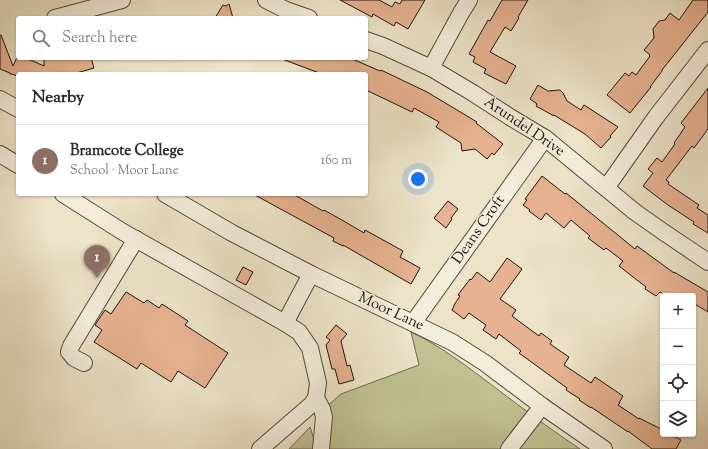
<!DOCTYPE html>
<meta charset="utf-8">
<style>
body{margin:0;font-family:"Sorts Mill Goudy",serif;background:#f2f2f3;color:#2b2b33}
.controls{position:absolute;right:12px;bottom:12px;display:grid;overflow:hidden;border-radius:4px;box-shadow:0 1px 3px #0004}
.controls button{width:36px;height:36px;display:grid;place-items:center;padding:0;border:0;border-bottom:1px solid #e1e1e2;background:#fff;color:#2b2b33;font:20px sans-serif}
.you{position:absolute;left:418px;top:179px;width:14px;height:14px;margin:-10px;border:3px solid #fff;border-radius:50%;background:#1a73e8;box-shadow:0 0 0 6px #1a73e833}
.badge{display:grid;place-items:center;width:26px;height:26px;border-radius:50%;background:#8f2418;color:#fff;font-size:13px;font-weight:700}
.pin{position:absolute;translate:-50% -33px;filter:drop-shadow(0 1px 2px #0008)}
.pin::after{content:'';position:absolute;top:21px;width:14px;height:12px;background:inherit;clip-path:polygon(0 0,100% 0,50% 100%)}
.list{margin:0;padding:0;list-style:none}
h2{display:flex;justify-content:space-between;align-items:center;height:52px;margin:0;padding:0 16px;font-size:17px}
h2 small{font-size:13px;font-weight:400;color:#7c7c81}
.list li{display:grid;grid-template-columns:26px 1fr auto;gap:12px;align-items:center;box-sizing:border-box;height:72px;padding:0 16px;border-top:1px solid #e1e1e2}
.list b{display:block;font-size:15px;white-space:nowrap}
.list p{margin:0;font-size:13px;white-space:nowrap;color:#7c7c81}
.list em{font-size:13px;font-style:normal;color:#7c7c81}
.icon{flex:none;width:22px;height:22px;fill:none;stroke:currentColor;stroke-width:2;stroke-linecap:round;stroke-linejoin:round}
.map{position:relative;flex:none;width:708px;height:449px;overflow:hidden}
.search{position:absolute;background:#fff;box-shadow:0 1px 3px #0004;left:16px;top:16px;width:352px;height:44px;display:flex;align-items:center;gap:10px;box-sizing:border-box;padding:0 14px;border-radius:4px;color:#7c7c81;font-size:15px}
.panel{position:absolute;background:#fff;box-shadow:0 1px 3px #0004;left:16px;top:72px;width:352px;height:124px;border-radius:4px}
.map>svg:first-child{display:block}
</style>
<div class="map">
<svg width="708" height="449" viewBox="0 0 708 449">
<rect width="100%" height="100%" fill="#ede3c8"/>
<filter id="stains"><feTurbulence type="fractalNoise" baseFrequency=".005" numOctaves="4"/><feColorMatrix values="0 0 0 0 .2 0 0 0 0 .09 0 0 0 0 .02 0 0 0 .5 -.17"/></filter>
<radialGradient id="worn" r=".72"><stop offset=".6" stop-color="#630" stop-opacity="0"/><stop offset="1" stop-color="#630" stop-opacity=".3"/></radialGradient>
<g fill="#bfc191" stroke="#706a4e">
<path d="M411,332C439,345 468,367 493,386C522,408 550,429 580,449H324L326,407L341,394L419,365Z"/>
<path d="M310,427L316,446L315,449H289Z"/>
</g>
<g fill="#e6b291" stroke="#20130c">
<path d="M340,0H379L392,7L395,2L400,4L402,0H425L408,29L396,22L394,26L373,14L372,17Z"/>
<path d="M502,0H528L518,17L519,18L511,31L505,27L490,52L516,66L506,84L484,73L486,69L473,62L475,57L469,54L488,20L490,21Z"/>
<path d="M693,0H708V12L662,70V71L650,87H651L630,113L607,95L625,73L629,76L632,72L636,75L650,56H649L650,55L644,50L654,38L653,29L659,21L665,20L670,13L679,20Z"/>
<path d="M229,4L233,18H215L223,5L226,6Z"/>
<path d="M0,35H1L13,66L18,55V58H26L44,66V58H91L94,68L73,74H16L17,76L12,74H10V73L0,69Z"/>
<path d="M282,58H350L380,71L381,70L427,92L477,122L476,123L503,144L494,155L492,153L487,159L475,149L462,151L461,143L436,127L439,122L414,108L412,112L366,90V74H322L282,59Z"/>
<path d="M538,85L548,91L560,90L563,93L567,101L581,110L584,105L618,127L610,136L611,137L601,148L585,134L554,115V116L536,106L537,104L530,99Z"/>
<path d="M708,88V129L694,148L692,146L666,180L669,182L668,184L699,205L697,208L708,215V233L693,224L694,222L668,205L643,186L653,173L648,169L657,158L662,162L675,144L674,143L685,127L681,123Z"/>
<path d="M542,176L565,194L566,193L635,249L637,246L674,273V272L708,292V312L693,303V296H667L660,292L656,296L645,289L646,287L619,266L623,261L606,248L604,250L588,238L590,236L571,220L564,228L546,213L541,220L529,211L530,210L523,205L527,200L525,199Z"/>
<path d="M253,194H293L323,211L324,210L342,220L364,233L365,230L403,251L400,257L420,268L411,284L343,245V246L333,241L334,238Z"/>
<path d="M448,201L458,209L451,218L452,219L446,228L434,218Z"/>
<path d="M507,258L522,269L500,299L516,310L512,316L539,336L541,333L552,341L550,344L569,357L564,365L591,383L595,377L623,396L619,403H620L618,405L639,419V418L663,430V434H670L681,440L676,449H652L628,431V432L591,407V408L579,400L580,399L566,390L567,388L519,353L521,351L499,334L496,339L483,330L486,325L469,313L464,319L452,310L454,306V305L460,296L458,295L470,279L471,280L477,272L490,282Z"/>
<path d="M243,267L253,272L246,285L236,280Z"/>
<path d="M126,292L144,303L147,300L159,308L162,304L188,321L185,325L228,353L205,388L178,371L171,382L141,363L137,369L94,342L102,330L95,325L105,310L111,314Z"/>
<path d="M336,325L347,334L341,341L347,366L350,365L354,380L339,384L335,369H332L326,345L330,340L326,337Z"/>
</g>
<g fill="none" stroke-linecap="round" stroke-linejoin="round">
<g stroke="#53473b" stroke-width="18">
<g id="minor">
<path d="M266,0L286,10L309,18"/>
<path d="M55,18L122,0"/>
<path d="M366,40L383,46L431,68L473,93L510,117L545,138L635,212L662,231L708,262"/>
<path d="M431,68L461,13L469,0"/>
<path d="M0,99L18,109"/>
<path d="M0,154L18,165"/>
<path d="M606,188L656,117L708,50"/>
<path d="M63,194L123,232L285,323L311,274"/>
<path d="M165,194L232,233L311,274L452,342L485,363L542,406L604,449"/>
<path d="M285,323L299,332L310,348L318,383L316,398L322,409L324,417L321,449"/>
<path d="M413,323L545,138"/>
<path d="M84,363L74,358L69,352L71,346L136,239"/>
<path d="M260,449L312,404L316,398"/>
<path d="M509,449L542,406"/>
</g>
</g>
<use href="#minor" stroke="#f3eddb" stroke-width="16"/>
</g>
<g text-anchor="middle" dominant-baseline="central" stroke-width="3" stroke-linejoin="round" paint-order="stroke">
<g font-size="15" fill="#20130c" stroke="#f3eddb">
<text transform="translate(524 127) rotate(34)">Arundel Drive</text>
<text transform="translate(479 230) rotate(-55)">Deans Croft</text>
<text transform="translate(391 312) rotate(25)">Moor Lane</text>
</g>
</g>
<rect width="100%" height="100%" filter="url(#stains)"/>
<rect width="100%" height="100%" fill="url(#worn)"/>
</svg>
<div class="controls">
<button>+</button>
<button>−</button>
<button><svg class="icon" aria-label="locate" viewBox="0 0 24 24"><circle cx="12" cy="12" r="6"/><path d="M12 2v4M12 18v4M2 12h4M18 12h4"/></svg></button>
<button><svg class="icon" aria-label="layers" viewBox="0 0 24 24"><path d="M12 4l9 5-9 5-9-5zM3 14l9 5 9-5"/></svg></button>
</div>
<div class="you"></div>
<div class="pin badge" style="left:97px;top:278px;background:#8d6e63">1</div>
<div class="search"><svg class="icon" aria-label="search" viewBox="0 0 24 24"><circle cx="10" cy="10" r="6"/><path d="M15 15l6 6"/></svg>Search here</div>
<section class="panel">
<h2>Nearby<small></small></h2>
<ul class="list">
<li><span class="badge" style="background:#8d6e63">1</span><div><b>Bramcote College</b><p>School · Moor Lane</p></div><em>160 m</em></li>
</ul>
</section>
</div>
